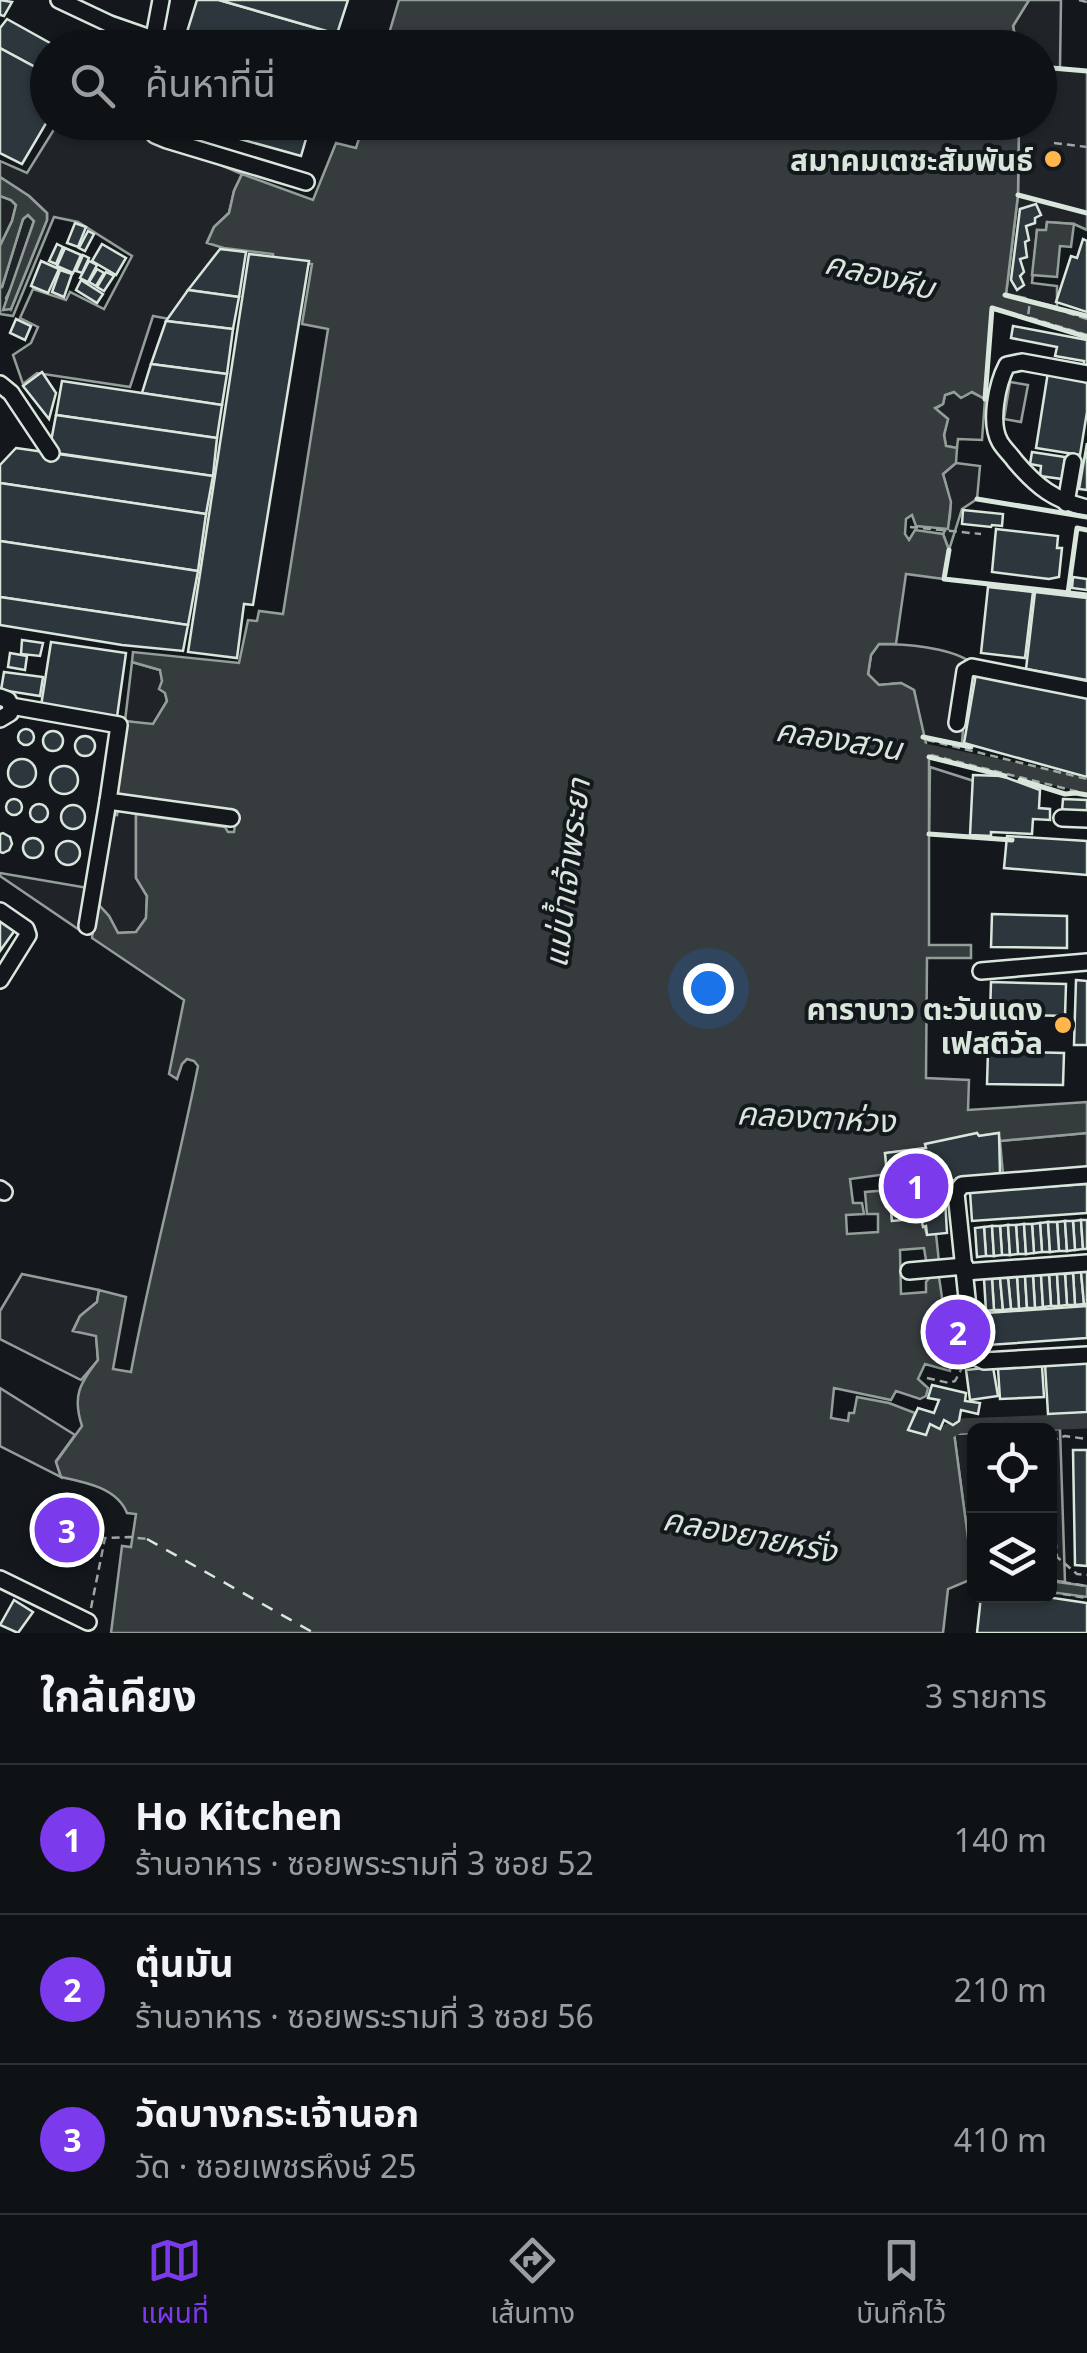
<!DOCTYPE html>
<html lang="th">
<meta charset="utf-8">
<style>
body{margin:0;font-family:"Noto Sans","Noto Sans Thai",sans-serif;background:#181b1e;color:#f1f3f6}
.controls{position:absolute;right:30px;bottom:30px;display:grid;overflow:hidden;border-radius:15px;box-shadow:0 2px 8px #0004}
.controls button{width:90px;height:90px;display:grid;place-items:center;padding:0;border:0;border-bottom:2px solid #2f3234;background:#0f1215;color:#f1f3f6;font:50px sans-serif}
.you{position:absolute;left:708px;top:988px;width:35px;height:35px;margin:-25px;border:8px solid #fff;border-radius:50%;background:#1a73e8;box-shadow:0 0 0 15px #1a73e833}
.badge{display:grid;place-items:center;width:65px;height:65px;border-radius:50%;background:#7c3aed;color:#fff;font-size:32px;font-weight:700}
.pin{position:absolute;translate:-50% -50%;border:5px solid #fff;box-shadow:0 2px 10px #0006}
.list{margin:0;padding:0;list-style:none}
h2{display:flex;justify-content:space-between;align-items:center;height:130px;margin:0;padding:0 40px;font-size:42px}
h2 small{font-size:32px;font-weight:400;color:#9b9ea0}
.list li{display:grid;grid-template-columns:65px 1fr auto;gap:30px;align-items:center;box-sizing:border-box;height:150px;padding:0 40px;border-top:2px solid #2f3234}
.list b{display:block;font-size:38px;white-space:nowrap}
.list p{margin:0;font-size:32px;white-space:nowrap;color:#9b9ea0}
.list em{font-size:32px;font-style:normal;color:#9b9ea0}
.icon{flex:none;width:55px;height:55px;fill:none;stroke:currentColor;stroke-width:2;stroke-linecap:round;stroke-linejoin:round}
.map{position:relative;flex:none;width:1087px;height:1633px;overflow:hidden}
.search{position:absolute;background:#0f1215;box-shadow:0 2px 8px #0004;left:30px;right:30px;top:30px;height:110px;display:flex;align-items:center;gap:25px;box-sizing:border-box;padding:0 35px;border-radius:55px;color:#9b9ea0;font-size:38px}
.sheet{height:580px;background:#0f1215}
nav{display:flex;justify-content:space-around;align-items:center;box-sizing:border-box;height:140px;border-top:2px solid #2f3234;background:#0f1215;font-size:28px;color:#9b9ea0}
nav a{display:grid;justify-items:center;gap:5px}
nav .on{color:#7c3aed}
.map>svg:first-child{display:block}
</style>
<div class="map">
<svg width="1087" height="1633" viewBox="0 0 1087 1633">
<rect width="100%" height="100%" fill="#14181c"/>
<g fill="#202428" stroke="#939e99" stroke-width="2.5">
<path d="M1029,0H1061L1060,68L1087,71V230L1074,224L1047,222L1046,231L1037,230L1032,283L1057,286V307L1006,295L1018,195L1019,123L1040,122V48L1017,47L1013,26Z"/>
<path d="M58,123H124L142,132L242,174L234,191L229,213L214,227L207,242L224,248L169,319L153,316L130,387L37,373L23,384L13,355L31,343L38,327L20,318L33,289L66,300L70,292L104,309L132,256L78,222L54,217L13,316L0,314V287H2L23,219L28,215L34,221L12,286L6,298L11,309L47,220V213L29,196L0,177V161L27,173Z"/>
<path d="M0,196L11,200L16,205L12,221L0,246Z"/>
<path d="M1010,382L1028,385L1021,422L1004,419Z"/>
<path d="M954,392H971L985,399L982,440L958,439L957,448L946,446L944,435L948,419L935,409L943,404L945,395Z"/>
<path d="M956,463L980,466L977,499L962,509L949,550L943,534C956,516 949,494 943,474Z"/>
<path d="M879,644C905,644 947,647 969,661C942,693 960,687 963,720C964,728 962,737 962,744L923,737L914,690L901,683L879,685L868,675L871,655Z"/>
<path d="M132,662L160,670L167,701L153,725L125,721Z"/>
<path d="M930,767L977,782L972,837L929,834Z"/>
<path d="M118,810L136,814V878L147,896L146,918L136,932L118,933L109,916L97,903L109,814L117,815Z"/>
<path d="M0,873L88,888L81,931L0,876Z"/>
<path d="M22,1274L99,1290L97,1302L80,1316L73,1330L96,1335L98,1360L81,1380L0,1339V1311Z"/>
<path d="M0,1388L75,1435L56,1461L61,1477L0,1446Z"/>
<path d="M1060,1429L1065,1582L1050,1580V1430H1026Z"/>
<path d="M974,1433V1569L972,1568L954,1434Z"/>
</g>
<path fill="#24282b" stroke="#939e99" stroke-width="2.5" d="M1087,1133V1167L1003,1174L1000,1141Z"/>
<g fill="#363b3e" stroke="#939e99" stroke-width="2.5">
<path d="M399,0H1029L1013,26L1017,47H385Z"/>
<path d="M364,123H1019L1018,195L1006,294L1025,298L1021,317L992,309L985,399L972,392L961,398L954,392L945,395L943,404L935,408L948,419L944,435L946,446L957,448L956,463L943,474L951,502L948,529L916,526L912,515L906,519L905,534L909,540L915,530L943,534L949,550L944,579L906,574L896,644H879L871,655L868,674L879,685L901,683L914,690L929,757V945H971V958H927L926,1078L969,1080L968,1110L1087,1102V1133L1000,1141L998,1133L926,1144V1148L885,1153L887,1174L850,1179L853,1203H862L864,1214L846,1215L847,1234L878,1232V1214H867L865,1192L889,1190L892,1221L921,1218L927,1234H936L939,1262L930,1263L926,1260L924,1248L900,1250L901,1294L926,1292V1282L930,1277H939L951,1359L950,1371L925,1364L918,1379L928,1388L926,1396L920,1399L896,1391L891,1400L834,1388L831,1418L848,1421L849,1413H854L857,1397L889,1403L915,1413L909,1430L925,1434L930,1424L943,1431L953,1425L972,1568L974,1569V1582L967,1581L948,1589L943,1633H111L122,1546L131,1547L136,1514L127,1513C117,1488 85,1482 61,1477L56,1462L82,1426C72,1396 80,1383 98,1360L96,1336L73,1331L80,1316L97,1302L99,1290L126,1297L113,1369L131,1372C150,1269 178,1168 198,1066L194,1061L187,1059L182,1064L177,1079L169,1074L184,1000L92,938L97,903L109,916L118,933L136,932L146,918L147,896L136,878V814L225,827L228,832H234L237,811L232,809L227,813L111,796L125,721L153,724L167,701L165,693L159,689L162,681L160,670L132,662L133,652L239,663L248,620L257,621L259,611L283,614L328,329L302,324L312,264L273,259V254L224,248L207,243L214,227L229,213L234,191L242,174L313,200L336,143L356,148Z"/>
<path d="M0,177L29,196L47,213V220L11,309L3,310L34,221L28,215L23,219L2,287H0V246L12,221L16,205L11,200L0,196Z"/>
<path d="M1047,222L1074,224L1071,247L1060,246L1057,277L1032,275L1037,230H1046Z"/>
<path d="M1036,305L1087,320V333L1032,316Z"/>
<path d="M1050,1581L1087,1586V1597L1050,1592Z"/>
</g>
<g fill="none" stroke-linecap="round" stroke-linejoin="round">
<g stroke="#363b3e" stroke-width="15">
<path d="M1003,301L1087,326"/>
<path d="M910,748L1087,785"/>
<path d="M938,1436L959,1426L1087,1421"/>
</g>
<path stroke="#d8e6dc" stroke-width="2.5" stroke-dasharray="12 10" stroke-linecap="butt" d="M147,1539L314,1633"/>
</g>
<g fill="#2c363c" stroke="#d8e6dc" stroke-width="2.5">
<path d="M0,0L12,2L4,16L0,15Z"/>
<path d="M197,0H219L337,34L333,48H182Z"/>
<path d="M219,0H348L337,34Z"/>
<path d="M7,19L59,48H48V74L0,48V28Z"/>
<path d="M0,48L48,74V120L22,164L0,153Z"/>
<path d="M179,122H311L301,156Z"/>
<path d="M1036,204L1041,215L1035,218V223L1026,226L1029,240L1025,242L1027,257L1020,259L1024,272L1020,276L1024,285L1017,290L1011,280L1020,209Z"/>
<path d="M75,223L86,227L78,247L67,243Z"/>
<path d="M88,231L94,234L85,251L79,248Z"/>
<path d="M1083,239L1087,241V312L1056,302L1071,256L1077,258Z"/>
<path d="M57,244L63,247L56,264L49,261Z"/>
<path d="M102,244L126,258L116,275L92,261Z"/>
<path d="M65,248L81,255L73,273L57,266Z"/>
<path d="M220,249L246,252L239,297L188,290Z"/>
<path d="M249,254L309,261L253,605L244,604L237,658L188,652Z"/>
<path d="M83,255L89,258L82,273L76,271Z"/>
<path d="M41,261L59,269L48,293L31,286Z"/>
<path d="M89,261L97,265L88,282L80,278Z"/>
<path d="M97,269L104,273L96,286L89,282Z"/>
<path d="M60,270L72,274L64,297L52,292Z"/>
<path d="M106,272L114,276L104,291L97,287Z"/>
<path d="M81,280L103,294L97,303L76,290Z"/>
<path d="M188,290L239,297L233,329L166,321Z"/>
<path d="M16,319L31,326L25,340L10,333Z"/>
<path d="M166,321L233,329L227,374L151,364Z"/>
<path d="M1013,326L1087,340V370L1083,369L1084,361L1055,356L1057,347L1011,338Z"/>
<path d="M151,364L227,374L222,405L142,393Z"/>
<path d="M42,372L56,393L49,419L23,386Z"/>
<path d="M1048,372L1087,378V412L1080,455L1036,448Z"/>
<path d="M62,381L222,405L217,438L56,415Z"/>
<path d="M56,415L217,438L213,476L49,452Z"/>
<path d="M1087,443V490L1079,489Z"/>
<path d="M16,448L213,476L206,514L0,483V465Z"/>
<path d="M1032,452L1065,457L1062,479L1040,476L1041,466L1030,464Z"/>
<path d="M0,483L206,514L198,571L0,541Z"/>
<path d="M963,510L1003,514L1002,526L992,525L991,527L962,524Z"/>
<path d="M996,529L1058,536L1057,548H1062L1059,577L1049,579L992,572Z"/>
<path d="M0,541L198,571L188,625L0,597Z"/>
<path d="M1073,577L1087,579V590L1072,588Z"/>
<path d="M988,587L1033,592L1025,658L981,653Z"/>
<path d="M1035,592L1087,598V680L1026,669Z"/>
<path d="M0,597L188,625L183,651L122,645L0,625Z"/>
<path d="M22,640L43,643L40,656L21,654Z"/>
<path d="M51,642L126,653L117,717L41,706Z"/>
<path d="M10,653L27,656L25,670L8,667Z"/>
<path d="M4,672L43,677L40,696L1,690Z"/>
<path d="M976,674L1087,696V777L964,743Z"/>
<circle cx="26" cy="737" r="8"/>
<circle cx="53" cy="741" r="10"/>
<circle cx="85" cy="746" r="10"/>
<circle cx="22" cy="773" r="14"/>
<circle cx="64" cy="780" r="14"/>
<path d="M973,775L1002,776L1040,790L1039,808L1050,809V820L1033,819L1032,834L991,832V836L970,835Z"/>
<circle cx="14" cy="807" r="8"/>
<path d="M1063,799L1087,800V812L1062,811Z"/>
<circle cx="39" cy="813" r="9"/>
<circle cx="73" cy="817" r="12"/>
<path d="M3,833L10,837L12,844L9,850L3,853L0,852V834Z"/>
<path d="M1007,836L1087,841V875L1004,868Z"/>
<circle cx="33" cy="848" r="10"/>
<circle cx="68" cy="853" r="12"/>
<path d="M992,914L1067,916V948L991,947Z"/>
<path d="M0,920L15,930L0,951Z"/>
<path d="M1076,980L1087,981V1045H1074Z"/>
<path d="M991,982L1066,984L1065,1016L990,1014Z"/>
<path d="M988,1051L1064,1053L1063,1085L987,1084Z"/>
<path d="M977,1133L979,1136L999,1133L1000,1173L944,1182L947,1233L927,1235L926,1226L923,1227L921,1218L892,1221L885,1153L926,1148L925,1144Z"/>
<path d="M1087,1184V1213L972,1221L970,1192Z"/>
<path d="M1081,1220L1083,1249L1075,1250L1073,1221Z"/>
<path d="M1081,1220H1087V1249H1083Z"/>
<path d="M1065,1221L1067,1251H1059L1057,1222Z"/>
<path d="M1065,1221H1073L1075,1250L1067,1251Z"/>
<path d="M1048,1222L1050,1252H1042L1040,1223Z"/>
<path d="M1048,1222H1057L1059,1251L1050,1252Z"/>
<path d="M1040,1223L1042,1252L1034,1253L1032,1224Z"/>
<path d="M1024,1224L1026,1254H1018L1016,1225Z"/>
<path d="M1024,1224H1032L1034,1253L1026,1254Z"/>
<path d="M1008,1225L1010,1255H1002L1000,1226Z"/>
<path d="M1008,1225H1016L1018,1254L1010,1255Z"/>
<path d="M992,1226L994,1256H986L984,1227Z"/>
<path d="M992,1226H1000L1002,1255L994,1256Z"/>
<path d="M984,1227L986,1256L977,1257L975,1228Z"/>
<path d="M1081,1272L1084,1304L1075,1305L1073,1273Z"/>
<path d="M1081,1272H1087V1304H1084Z"/>
<path d="M1073,1273L1075,1305H1067L1065,1274Z"/>
<path d="M1057,1274L1059,1306H1051L1049,1275Z"/>
<path d="M1057,1274H1065L1067,1305L1059,1306Z"/>
<path d="M1041,1275L1043,1307L1035,1308L1033,1276Z"/>
<path d="M1041,1275H1049L1051,1306L1043,1307Z"/>
<path d="M1025,1276L1027,1308L1019,1309L1017,1277Z"/>
<path d="M1025,1276H1033L1035,1308H1027Z"/>
<path d="M1017,1277L1019,1309H1011L1008,1278Z"/>
<path d="M1000,1278L1003,1310H994L992,1279Z"/>
<path d="M1000,1278H1008L1011,1309L1003,1310Z"/>
<path d="M984,1279H992L994,1310L986,1311Z"/>
<path d="M1087,1306V1338L988,1345L986,1313Z"/>
<path d="M964,1308L969,1353L951,1355L946,1310Z"/>
<path d="M1087,1362V1412L1048,1414L1045,1364Z"/>
<path d="M1042,1366L1044,1397L1000,1399L998,1369Z"/>
<path d="M993,1367L998,1396L970,1400L966,1370Z"/>
<path d="M932,1385L966,1393L965,1401L980,1403L978,1414L961,1410L959,1421L953,1425L944,1420L940,1429L930,1424L926,1435L908,1430L918,1408L934,1413L939,1400L928,1398Z"/>
<path d="M1073,1450H1087V1566L1075,1565Z"/>
<path d="M981,1596H1040L1087,1603V1633H977Z"/>
<path d="M14,1600L33,1612L18,1633L0,1625Z"/>
</g>
<g fill="none" stroke-linecap="round" stroke-linejoin="round">
<g stroke="#d8e6dc" stroke-width="20">
<g id="minor">
<path d="M59,0L110,24L153,39"/>
<path d="M152,48L161,0"/>
<path d="M144,122L155,135L167,140L306,182"/>
<path d="M1087,374L1022,362L1007,365C997,384 989,423 1000,442C1004,449 1011,455 1015,461C1037,487 1054,500 1087,508"/>
<path d="M0,384L11,393L51,453"/>
<path d="M1066,503L1073,462"/>
<path d="M0,697L8,700L11,706L10,713L0,719"/>
<path d="M11,706L119,725L108,801L231,818"/>
<path d="M957,723L965,671L972,667L1087,690"/>
<path d="M1062,818L1087,819"/>
<path d="M0,911L26,929L28,935L0,980"/>
<path d="M87,926L108,801"/>
<path d="M981,971L1087,962"/>
<path d="M1087,1175L962,1185L956,1193L972,1346L976,1357L984,1361L1087,1355"/>
<path d="M0,1189L4,1192"/>
<path d="M909,1271L965,1266"/>
<path d="M965,1272L1087,1263"/>
<path d="M0,1579L88,1622"/>
</g>
</g>
<g stroke="#9da8a2" stroke-width="2.5" stroke-dasharray="8 5" stroke-linecap="butt">
<path d="M1079,0L1087,2"/>
<path d="M1054,143L1087,147"/>
<path d="M1087,319L1030,301L1028,317L1087,335"/>
<path d="M910,527L981,534"/>
<path d="M927,740L1087,779"/>
<path d="M931,755L1087,794"/>
<path d="M927,1378L949,1383L955,1381L963,1366"/>
<path d="M1050,1441L1065,1436L1087,1439"/>
<path d="M1050,1476L1057,1557L1077,1574L1087,1575"/>
<path d="M974,1570L970,1580L974,1581"/>
<path d="M1050,1580L1087,1586"/>
<path d="M1050,1592L1087,1598"/>
<path d="M91,1608L105,1538L130,1537L147,1539"/>
</g>
<use href="#minor" stroke="#14181c" stroke-width="15"/>
<g stroke="#d8e6dc" stroke-width="5">
<path d="M1040,67L1087,71"/>
<path d="M1018,195L1087,213"/>
<path d="M1005,295L1087,316"/>
<path d="M985,399L992,308L1087,337"/>
<path d="M977,499L1087,517"/>
<path d="M949,550L944,579L1087,595"/>
<path d="M1068,593L1077,528L1087,530"/>
<path d="M923,737L971,747"/>
<path d="M929,757L1005,776"/>
<path d="M1020,780L1065,794L1076,793L1087,795"/>
<path d="M929,834L1012,840"/>
<path d="M972,1568L974,1569"/>
</g>
</g>
<g fill="#ffb74d" stroke="#14181c" stroke-width="4">
<circle cx="1053" cy="159" r="10"/>
<circle cx="1063" cy="1025" r="10"/>
</g>
<g text-anchor="middle" dominant-baseline="central" stroke-width="8" stroke-linejoin="round" paint-order="stroke">
<g font-size="30" font-weight="bold" fill="#d8e6dc" stroke="#14181c" text-anchor="end">
<text x="1033" y="159">สมาคมเตชะสัมพันธ์</text>
<text x="1043" y="1008">คาราบาว ตะวันแดง<tspan x="1043" dy="34">เฟสติวัล</tspan></text>
</g>
<g font-size="32" font-style="italic" fill="#d8e6dc" stroke="#14181c">
<text transform="translate(880 274) rotate(14)">คลองหีบ</text>
<text transform="translate(839 738) rotate(9)">คลองสวน</text>
<text transform="translate(566 873) rotate(-83)">แม่น้ำเจ้าพระยา</text>
<text transform="translate(816 1116) rotate(3)">คลองตาห่วง</text>
<text transform="translate(750 1534) rotate(11)">คลองยายหรั่ง</text>
</g>
</g>
</svg>
<div class="controls">
<button><svg class="icon" aria-label="locate" viewBox="0 0 24 24"><circle cx="12" cy="12" r="6"/><path d="M12 2v4M12 18v4M2 12h4M18 12h4"/></svg></button>
<button><svg class="icon" aria-label="layers" viewBox="0 0 24 24"><path d="M12 4l9 5-9 5-9-5zM3 14l9 5 9-5"/></svg></button>
</div>
<div class="you"></div>
<div class="pin badge" style="left:916px;top:1186px">1</div>
<div class="pin badge" style="left:958px;top:1332px">2</div>
<div class="pin badge" style="left:67px;top:1530px">3</div>
<div class="search"><svg class="icon" aria-label="search" viewBox="0 0 24 24"><circle cx="10" cy="10" r="6"/><path d="M15 15l6 6"/></svg>ค้นหาที่นี่</div>
</div>
<section class="sheet">
<h2>ใกล้เคียง<small>3 รายการ</small></h2>
<ul class="list">
<li><span class="badge">1</span><div><b>Ho Kitchen</b><p>ร้านอาหาร · ซอยพระรามที่ 3 ซอย 52</p></div><em>140 m</em></li>
<li><span class="badge">2</span><div><b>ตุ๋นมัน</b><p>ร้านอาหาร · ซอยพระรามที่ 3 ซอย 56</p></div><em>210 m</em></li>
<li><span class="badge">3</span><div><b>วัดบางกระเจ้านอก</b><p>วัด · ซอยเพชรหึงษ์ 25</p></div><em>410 m</em></li>
</ul>
</section>
<nav>
<a class="on"><svg class="icon" aria-label="map" viewBox="0 0 24 24"><path d="M3 6l6-2 6 2 6-2v14l-6 2-6-2-6 2zM9 4v14M15 6v14"/></svg>แผนที่</a>
<a><svg class="icon" aria-label="directions" viewBox="0 0 24 24"><path d="M12 3l9 9-9 9-9-9zM9 14v-3h6M13 9l2 2-2 2"/></svg>เส้นทาง</a>
<a><svg class="icon" aria-label="saved" viewBox="0 0 24 24"><path d="M7 4h10v16l-5-4-5 4z"/></svg>บันทึกไว้</a>
</nav>
